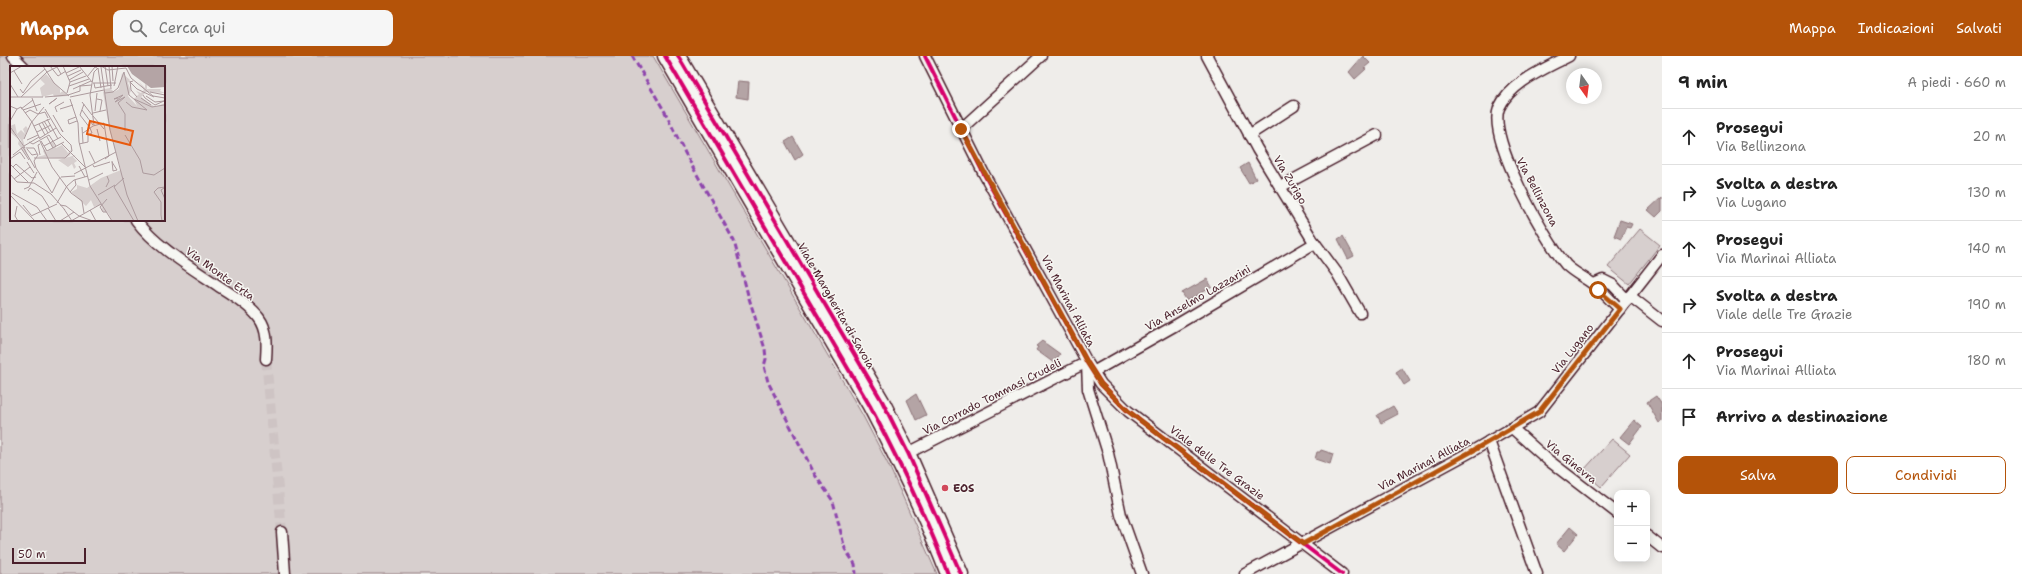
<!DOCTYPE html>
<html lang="it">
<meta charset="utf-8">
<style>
body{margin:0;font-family:"Shantell Sans",sans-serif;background:#f6f6f6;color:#222}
.controls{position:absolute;right:12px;bottom:12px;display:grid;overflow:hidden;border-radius:8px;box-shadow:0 2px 10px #0003}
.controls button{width:36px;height:36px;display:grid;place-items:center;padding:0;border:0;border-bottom:1px solid #e0e0e0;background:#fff;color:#222;font:20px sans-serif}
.compass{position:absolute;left:1566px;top:12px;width:36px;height:36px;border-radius:50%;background:#fff;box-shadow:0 2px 10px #0003;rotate:166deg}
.scale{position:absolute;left:12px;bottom:10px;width:74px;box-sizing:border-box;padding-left:4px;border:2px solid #4a1f2b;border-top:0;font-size:11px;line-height:14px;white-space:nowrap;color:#4a1f2b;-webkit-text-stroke:3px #f6f6f2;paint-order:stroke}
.stop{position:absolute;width:12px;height:12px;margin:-9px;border:3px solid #b45309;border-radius:50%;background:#fff}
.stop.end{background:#b45309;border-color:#fff;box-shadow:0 1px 4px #0008}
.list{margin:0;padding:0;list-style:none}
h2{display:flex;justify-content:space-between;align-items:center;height:52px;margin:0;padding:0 16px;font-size:17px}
h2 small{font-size:13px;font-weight:400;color:#767676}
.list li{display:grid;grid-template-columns:26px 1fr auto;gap:12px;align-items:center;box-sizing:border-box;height:56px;padding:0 16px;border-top:1px solid #e0e0e0}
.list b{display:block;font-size:15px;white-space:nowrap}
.list p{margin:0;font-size:13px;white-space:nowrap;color:#767676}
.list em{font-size:13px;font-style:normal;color:#767676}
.actions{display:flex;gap:8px;padding:12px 16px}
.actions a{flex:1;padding:9px 0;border:1px solid #b45309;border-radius:8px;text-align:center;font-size:14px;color:#b45309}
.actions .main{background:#b45309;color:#fff}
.icon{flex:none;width:22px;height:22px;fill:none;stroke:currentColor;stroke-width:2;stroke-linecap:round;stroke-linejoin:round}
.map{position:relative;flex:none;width:1662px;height:518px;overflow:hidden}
header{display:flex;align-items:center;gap:24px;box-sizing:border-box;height:56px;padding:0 20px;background:#b45309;color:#fff}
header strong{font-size:19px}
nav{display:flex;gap:22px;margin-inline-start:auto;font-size:14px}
.search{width:280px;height:36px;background:#f6f6f6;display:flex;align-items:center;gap:10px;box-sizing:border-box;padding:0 14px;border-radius:8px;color:#767676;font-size:15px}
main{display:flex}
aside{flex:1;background:#fff}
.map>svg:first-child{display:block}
</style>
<header>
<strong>Mappa</strong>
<div class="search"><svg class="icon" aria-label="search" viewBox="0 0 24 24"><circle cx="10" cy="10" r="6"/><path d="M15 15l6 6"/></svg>Cerca qui</div>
<nav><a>Mappa</a><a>Indicazioni</a><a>Salvati</a></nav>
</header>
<main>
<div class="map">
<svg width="1662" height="518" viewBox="0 0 1662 518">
<rect width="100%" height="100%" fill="#efedea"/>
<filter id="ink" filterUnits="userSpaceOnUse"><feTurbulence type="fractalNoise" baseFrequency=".025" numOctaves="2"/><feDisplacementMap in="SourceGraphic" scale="8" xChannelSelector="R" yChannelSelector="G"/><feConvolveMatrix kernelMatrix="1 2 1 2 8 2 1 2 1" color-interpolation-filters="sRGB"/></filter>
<g filter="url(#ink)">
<g fill="#d7cfce" stroke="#90777c" fill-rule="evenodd">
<path d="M0,0H653L862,358L890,412L937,518H0ZM11,11H164V164H11Z"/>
<path d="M1640,173L1660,189L1629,228L1608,211Z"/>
<path d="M1612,383L1630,398L1601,431L1583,415Z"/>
</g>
<g fill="#b4a4a5" stroke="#8a6f74">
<path d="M1363,0L1370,7L1364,12L1366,13L1355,23L1349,16Z"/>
<path d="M738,25L749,26L748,43L736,41Z"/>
<path d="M793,81L803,98L795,104L785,86Z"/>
<path d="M1248,107L1256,123L1249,127L1240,112Z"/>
<path d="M1662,141V155L1656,161L1648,154Z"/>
<path d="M1620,164L1632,168L1630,172L1626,171L1621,183L1614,180Z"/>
<path d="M1343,180L1354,200L1348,203L1338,183Z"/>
<path d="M1207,223L1212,231L1187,245L1182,237Z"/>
<path d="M1042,285L1060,298L1054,307L1036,294L1038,291L1036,290Z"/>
<path d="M1402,312L1410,325L1404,329L1396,316Z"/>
<path d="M916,338L926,359L916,364L907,344Z"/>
<path d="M1656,340L1662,349V365L1659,367L1647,346Z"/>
<path d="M1393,350L1398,358L1381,367L1377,359Z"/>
<path d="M1634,364L1642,371L1629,388L1620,381Z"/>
<path d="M1321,394L1333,398L1330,408L1315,403L1317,396H1320Z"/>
<path d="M1570,471L1578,478L1564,495L1556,488Z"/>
</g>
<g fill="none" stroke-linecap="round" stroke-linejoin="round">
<path stroke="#cec4c4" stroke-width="10" stroke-dasharray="10 5" stroke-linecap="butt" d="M266,303L282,476"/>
<g stroke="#4a1f2b" stroke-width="13">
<g id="street">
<path d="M13,0L24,11"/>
<path d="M925,0L984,118L1087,306L1101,328L1128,355L1342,518"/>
<path d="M1207,0L1257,93L1312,183L1337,217L1360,257"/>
<path d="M1569,0C1545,13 1511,26 1499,52C1487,83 1545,184 1566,209C1574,217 1584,221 1593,228C1602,234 1611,245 1620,253"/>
<path d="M961,73L1041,0"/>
<path d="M1249,79L1294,50"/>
<path d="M1280,131L1377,79"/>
<path d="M136,164C156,191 192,212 220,231C233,239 250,250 259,262C268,274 267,289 266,303"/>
<path d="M1594,228L1603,224L1613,229L1627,244"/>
<path d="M1630,240L1662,265"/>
<path d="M1087,308L1088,333L1108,397L1121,459L1142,518"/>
<path d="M1093,316L1176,269L1315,187"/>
<path d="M1512,372L1548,404L1617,457"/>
<path d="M1489,385L1537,518"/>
<path d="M908,397L1087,306"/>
<path d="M282,476L285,518"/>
<path d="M1647,480L1662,492"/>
<path d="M1245,518L1474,394L1539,356L1662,199"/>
</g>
</g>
<g stroke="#4a1f2b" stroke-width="17">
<g id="secondary">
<path d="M665,0L870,350C899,405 926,460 948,518"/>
<path d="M678,0L882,345L908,397L961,518"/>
</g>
</g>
<use href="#street" stroke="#f6f6f2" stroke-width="10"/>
<use href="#secondary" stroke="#f6f6f2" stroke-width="14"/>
<path stroke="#8e44ad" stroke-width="3" stroke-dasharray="6 3" stroke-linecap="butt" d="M632,0L665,56L685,97L734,185L748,239L765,293L766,303L764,310L768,326L815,419L833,445L845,493L855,508L856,518"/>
<g stroke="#f6f6f2" stroke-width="6">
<g id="cycleway">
<path d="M665,0L870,350C899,405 926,460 948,518"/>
<path d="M678,0L882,345L908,397L961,518"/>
<path d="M925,0L984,118L1087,306L1101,328L1128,355L1342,518"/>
</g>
</g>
<use href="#cycleway" stroke="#d6006c" stroke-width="4"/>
</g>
</g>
<g fill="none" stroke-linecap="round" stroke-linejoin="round" filter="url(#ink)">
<path stroke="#b45309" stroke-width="5" d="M961,73L1087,306L1101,328L1128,355L1303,488L1474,394L1539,356L1620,253L1598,234"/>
</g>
<circle fill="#d1495b" stroke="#f6f6f2" stroke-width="1.5" cx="945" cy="432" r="4"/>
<g text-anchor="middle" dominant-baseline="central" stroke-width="3" stroke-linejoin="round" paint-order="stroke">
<g font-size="11" fill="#4a1f2b" stroke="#f6f6f2">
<text transform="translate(1290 124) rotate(59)">Via Zurigo</text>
<text transform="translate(1537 136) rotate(62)">Via Bellinzona</text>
<text transform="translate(220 218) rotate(36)">Via Monte Erta</text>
<text transform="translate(1198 242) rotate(-30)">Via Anselmo Lazzarini</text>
<text transform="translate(1068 245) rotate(62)">Via Marinai Alliata</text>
<text transform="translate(836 250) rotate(60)">Viale Margherita di Savoia</text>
<text transform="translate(1573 293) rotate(-52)">Via Lugano</text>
<text transform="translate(992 341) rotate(-27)">Via Corrado Tommasi Crudeli</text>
<text transform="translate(1571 406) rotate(39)">Via Ginevra</text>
<text transform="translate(1217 407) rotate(37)">Viale delle Tre Grazie</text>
<text transform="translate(1424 408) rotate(-28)">Via Marinai Alliata</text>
</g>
<g font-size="11" font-weight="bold" fill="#4a1f2b" stroke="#f6f6f2" text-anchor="start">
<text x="953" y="432">EOS</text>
</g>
</g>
<g transform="translate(10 10)">
<rect width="155" height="155" fill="#efedea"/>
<path d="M112,7L120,14L118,17L121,25L118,30L127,40L124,33L129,28L126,25L131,27L134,24L129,16L135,22V18L137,19V23H151L150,25L155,27L136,26L131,31L145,41L155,37V155H102L98,147L92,145L91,139L84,141L81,134L76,140L61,126L67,123V119L77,122L91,112L111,104L99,62L93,26L95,23L100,22L104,26L109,23ZM36,8L50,23V27L53,25L58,30L44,31L43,28L32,31L30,22L35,18L30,13ZM5,58L7,68L11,64L15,68L13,63L16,60L18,63L13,74L18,91L8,78L9,74L12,78L11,74L1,62L8,73L0,66V60ZM43,76L46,82L52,79L58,87L62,83L60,89L56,92L27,91L35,89L33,85L35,83L37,86L43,82L40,77ZM66,89L63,91L67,95L64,97L66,101L64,103L62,98L58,101L48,94Z" fill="#d7cfce"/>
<path d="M117,0H155V21L141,22L122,8Z" fill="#b4a4a5"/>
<path fill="none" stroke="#ad9b9e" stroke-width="1" d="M33,0L44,17L59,30M40,0L48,10L56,5M53,0L60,16L57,27M69,0L82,16M91,0L98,4L116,2L121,12L143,30L155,32M95,0L98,20M99,0L101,23M102,0L103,15M91,1L100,64L117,129L128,155M4,5L12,18M37,6L47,1L51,8M0,7L12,0M56,7L69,1M58,10L71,4M77,11L85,1L87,2M59,14L73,6M120,15L121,24L127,31M123,15L120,16L127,23L144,31M60,16L76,10M83,17H106M84,17L85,22L102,19M0,18L8,31M59,20L79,13M70,20L82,19M104,20L108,0M10,23L13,27L21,15L35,3M63,23L81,15M140,26L155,29M95,27L103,26L108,22L114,6L119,29L137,44L122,41L116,36M58,29L70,25V19M133,29L135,32L145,39L154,35M136,30L145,36L154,35M0,31H33M11,31L37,6M35,31L58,29M60,31L94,24M22,32L27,45M108,32L104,33L113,29L105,36L115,31L108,37L115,48V65M131,32L141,39M46,33L39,38L47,32M60,33L68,57L69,76L80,120L102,155M87,33L92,34L90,45M124,33L142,41L154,39M72,36L82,49M74,38L70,49L80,62M0,40L7,43L11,41M11,41L22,56L30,73M11,43L23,34M50,43L63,39M13,44L31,38M72,44L83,59M85,45L87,27M47,46L45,41L54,36M15,47L20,44L28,48L35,46L38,52M83,47L96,44M43,49L53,66L51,63M83,50L94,63M66,51L58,54L59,58L67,55M37,53L48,73M0,55L7,43M34,55L41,66M32,56L38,67M29,58L35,69M84,59L80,29L84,6L88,2L91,22M24,60L40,53M72,61L73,77M1,62L15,82M87,63L90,75M27,66L41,59M73,67L83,60L94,57L99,90L95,93M115,69L130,94L133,107L144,109L155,102M37,71L43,82M30,72L46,62M14,73L21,57L34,41M17,74L28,69M30,75L42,101L61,127L72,135L74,147M31,75L37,85L54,76M19,76L23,78L39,69L46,80M51,77L75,101M69,78L78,76V69L82,67L80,62M14,80L29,71M34,80L51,71M13,81L25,102M11,82L19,94M16,82H24L28,89L24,95L26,102L42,127M17,83L22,89L27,88M79,85L85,97M3,89L13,81M30,89L28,79L30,78M24,92H55L62,85L61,79L50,68L35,43M0,93L10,86L15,93M102,95L103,105L107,104L102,96M17,96L24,107M0,98L18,116M83,99L84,101L100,96M69,100L75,111M3,101L6,98L22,112L26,111M0,108L7,116L24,117L41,128L55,144M64,108L106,86M51,111L65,110M114,112L104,121L124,155M4,113L20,101M79,114L93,107M96,121L99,115L97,110M155,121L148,122L144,126L151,136V149L152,155L155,154M154,122L151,124L155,133M14,123L19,121L27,106M18,125L20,122L32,130M60,126L66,119L65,114M2,127L27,141L37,155M42,127L50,111M0,129L25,155M88,129L105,119M32,130L39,141M47,137L57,120L64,114L78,110M13,139L21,149M50,139L56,140L69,150L83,155M7,140L5,150L8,155M38,142L46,155M54,143L62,155M80,144L86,155M96,146H93L90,141L97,133M21,150L47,138M50,155L64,146M61,155L91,138"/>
<path fill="#e8590c" fill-opacity="0.15" stroke="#e8590c" stroke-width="2" d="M80,55L123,65L120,79L77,68Z"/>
<rect width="155" height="155" fill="none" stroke="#4a1f2b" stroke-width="2"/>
</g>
</svg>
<div class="controls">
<button>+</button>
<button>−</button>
</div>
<svg class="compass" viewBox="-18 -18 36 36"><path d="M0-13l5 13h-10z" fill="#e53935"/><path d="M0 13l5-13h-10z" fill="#767676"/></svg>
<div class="scale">50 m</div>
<div class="stop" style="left:1598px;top:234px"></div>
<div class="stop end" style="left:961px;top:73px"></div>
</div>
<aside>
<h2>9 min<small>A piedi · 660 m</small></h2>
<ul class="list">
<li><svg class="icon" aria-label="ahead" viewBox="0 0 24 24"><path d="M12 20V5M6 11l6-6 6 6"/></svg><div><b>Prosegui</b><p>Via Bellinzona</p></div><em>20 m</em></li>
<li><svg class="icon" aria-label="right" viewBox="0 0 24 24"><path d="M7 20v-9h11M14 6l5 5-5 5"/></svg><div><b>Svolta a destra</b><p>Via Lugano</p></div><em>130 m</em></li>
<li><svg class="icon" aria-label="ahead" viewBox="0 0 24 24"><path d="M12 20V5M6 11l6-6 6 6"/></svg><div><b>Prosegui</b><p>Via Marinai Alliata</p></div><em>140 m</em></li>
<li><svg class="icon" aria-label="right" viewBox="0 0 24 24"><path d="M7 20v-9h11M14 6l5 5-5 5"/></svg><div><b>Svolta a destra</b><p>Viale delle Tre Grazie</p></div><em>190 m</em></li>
<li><svg class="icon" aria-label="ahead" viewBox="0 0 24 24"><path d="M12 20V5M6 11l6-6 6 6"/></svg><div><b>Prosegui</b><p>Via Marinai Alliata</p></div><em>180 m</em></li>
<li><svg class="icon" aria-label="arrive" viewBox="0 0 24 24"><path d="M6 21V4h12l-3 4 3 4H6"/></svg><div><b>Arrivo a destinazione</b></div></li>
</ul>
<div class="actions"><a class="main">Salva</a><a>Condividi</a></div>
</aside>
</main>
